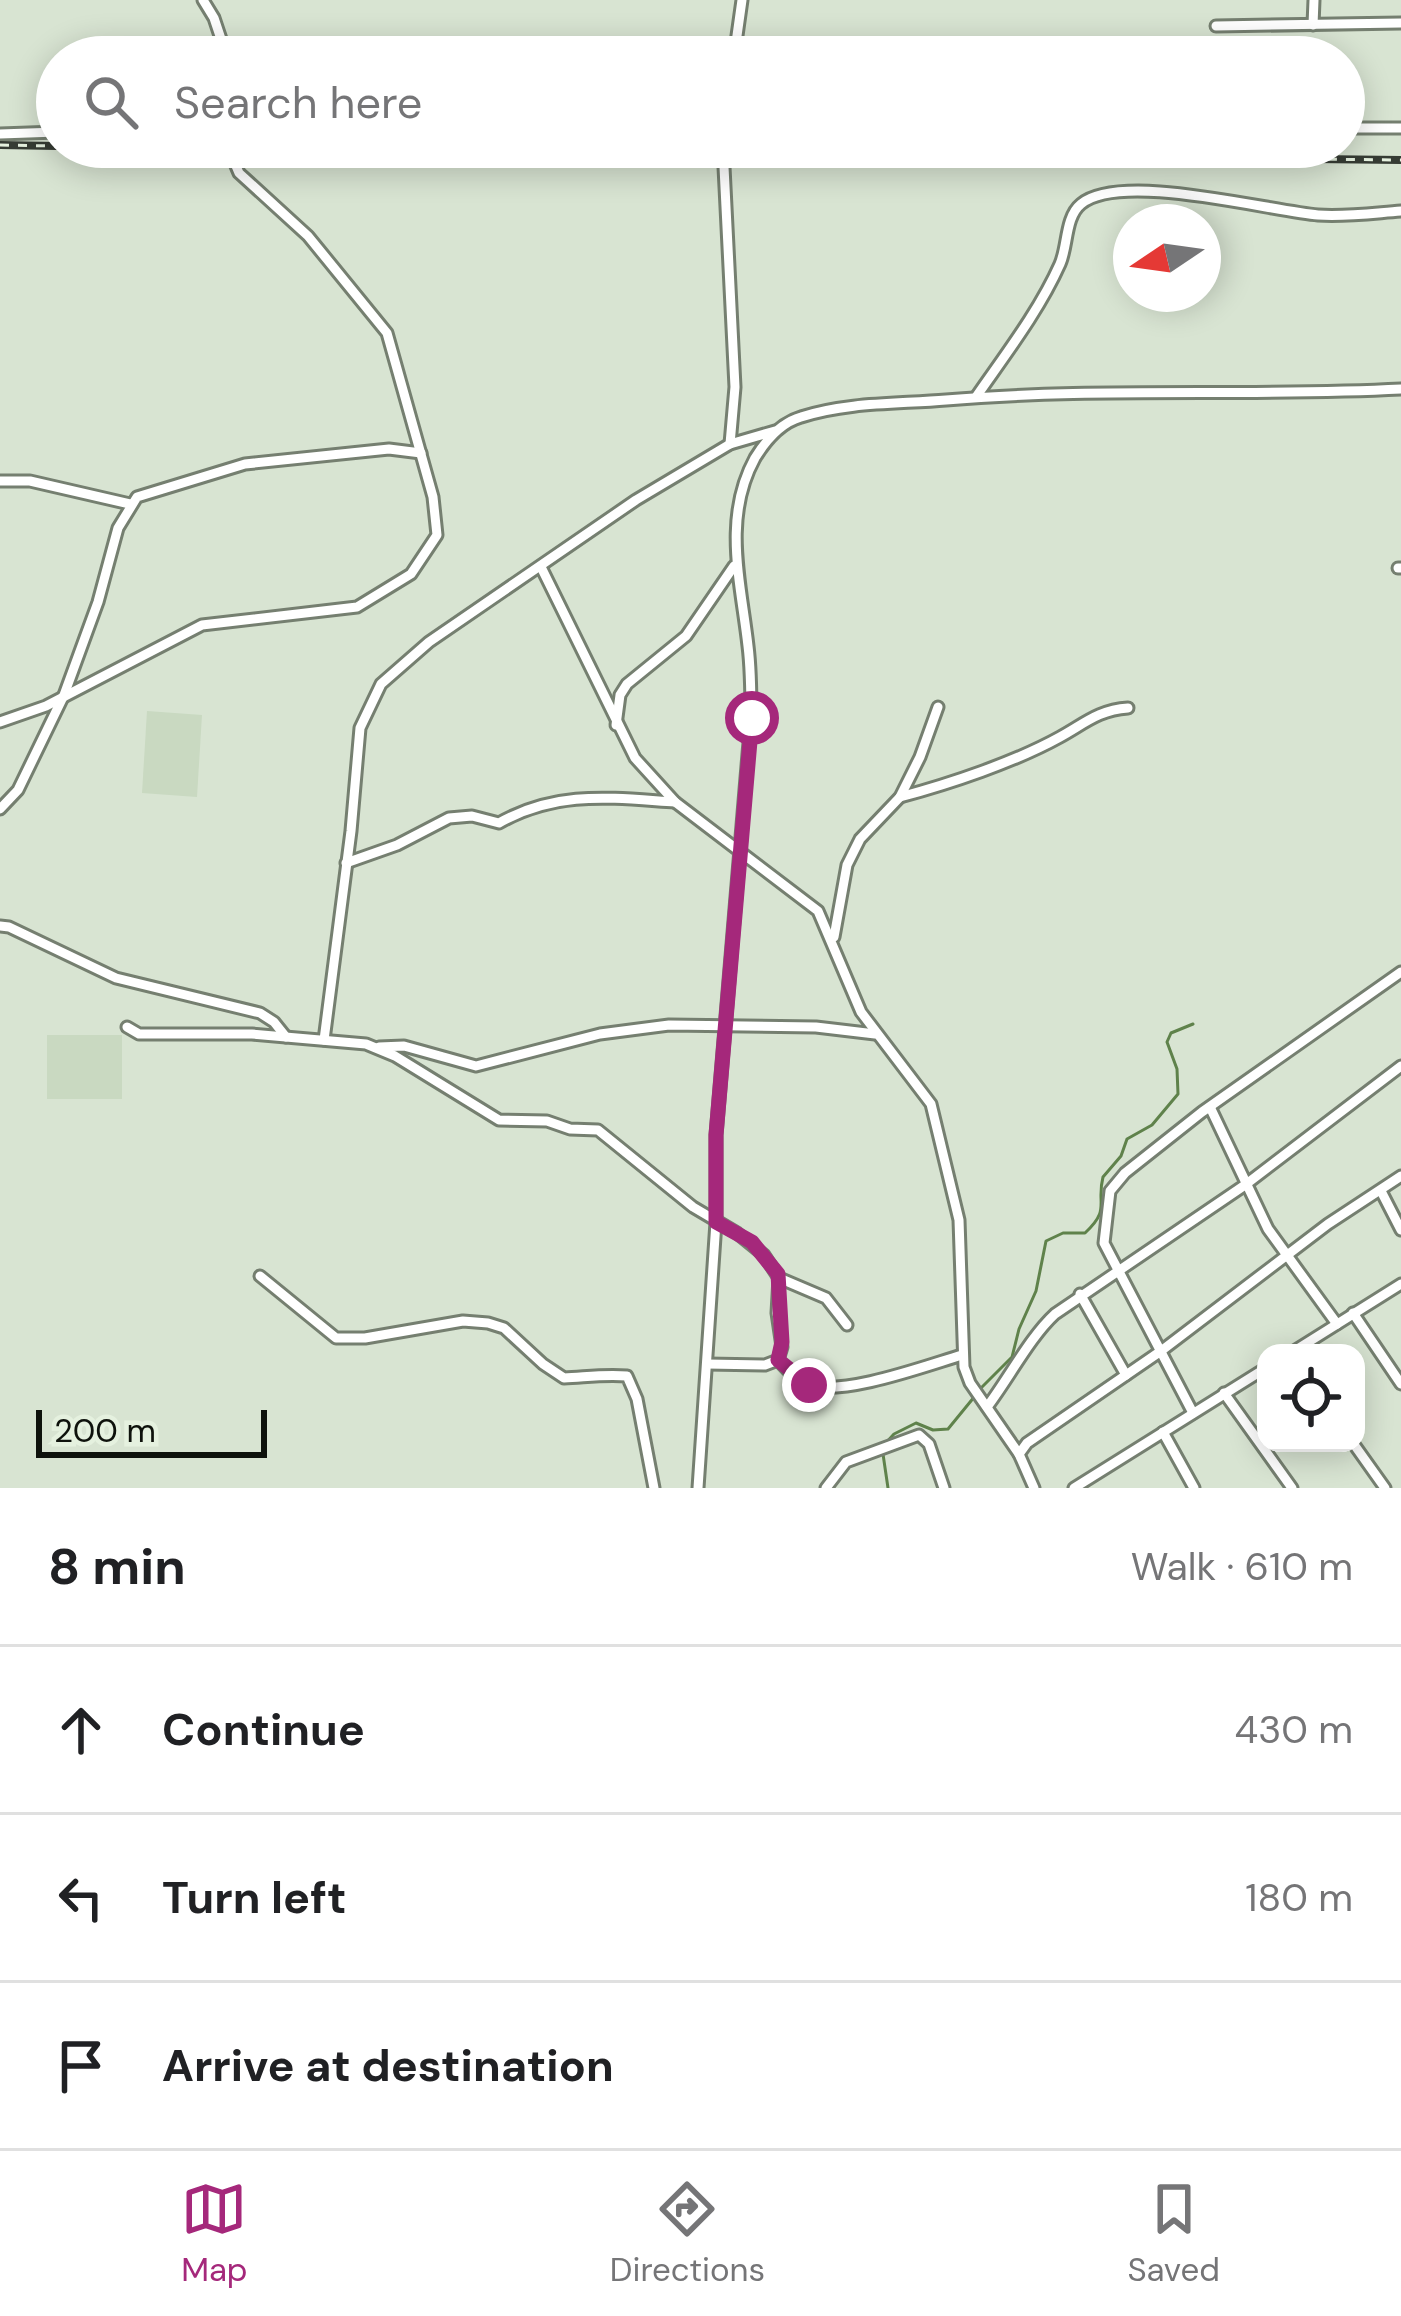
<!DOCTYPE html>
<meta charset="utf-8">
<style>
body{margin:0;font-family:"DM Sans",sans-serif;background:#f6f6f6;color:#202124}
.controls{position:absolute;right:36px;bottom:36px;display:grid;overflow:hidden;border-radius:24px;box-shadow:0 6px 30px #0003}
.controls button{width:108px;height:108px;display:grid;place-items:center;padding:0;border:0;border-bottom:3px solid #e0e0e0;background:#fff;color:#202124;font:60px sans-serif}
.compass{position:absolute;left:1113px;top:204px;width:108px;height:108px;border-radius:50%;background:#fff;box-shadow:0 6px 30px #0003;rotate:257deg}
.scale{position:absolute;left:36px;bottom:30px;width:231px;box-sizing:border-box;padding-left:12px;border:6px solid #0e120c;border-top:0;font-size:33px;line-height:42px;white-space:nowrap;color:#0e120c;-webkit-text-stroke:9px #e5f1df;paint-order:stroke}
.stop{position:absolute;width:36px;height:36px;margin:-27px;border:9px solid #a5287b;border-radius:50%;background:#fff}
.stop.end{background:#a5287b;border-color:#fff;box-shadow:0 3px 12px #0008}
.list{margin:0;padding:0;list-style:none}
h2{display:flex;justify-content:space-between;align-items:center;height:156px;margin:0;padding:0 48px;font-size:51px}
h2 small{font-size:39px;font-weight:400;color:#757577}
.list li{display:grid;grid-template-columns:78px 1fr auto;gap:36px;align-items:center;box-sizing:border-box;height:168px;padding:0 48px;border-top:3px solid #e0e0e0}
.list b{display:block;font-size:45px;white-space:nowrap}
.list em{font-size:39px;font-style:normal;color:#757577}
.icon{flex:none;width:66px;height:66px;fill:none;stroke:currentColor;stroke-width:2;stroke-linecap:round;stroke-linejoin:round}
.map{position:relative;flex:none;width:1401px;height:1488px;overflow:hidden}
.search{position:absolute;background:#fff;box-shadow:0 6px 30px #0003;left:36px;right:36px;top:36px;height:132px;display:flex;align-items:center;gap:30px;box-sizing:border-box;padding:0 42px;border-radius:66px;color:#757577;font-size:45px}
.sheet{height:660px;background:#fff}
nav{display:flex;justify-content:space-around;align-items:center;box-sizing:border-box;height:168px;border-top:3px solid #e0e0e0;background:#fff;font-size:33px;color:#757577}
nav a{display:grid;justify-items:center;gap:6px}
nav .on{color:#a5287b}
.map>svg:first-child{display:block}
</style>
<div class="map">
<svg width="1401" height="1488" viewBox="0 0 1401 1488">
<rect width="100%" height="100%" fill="#d8e4d2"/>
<g fill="#c9d9c1">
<path d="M147,711L202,715L197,797L142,793Z"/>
<rect x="47" y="1035" width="75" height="64"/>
</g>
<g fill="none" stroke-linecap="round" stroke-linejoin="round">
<g stroke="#5f824b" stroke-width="3">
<path d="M981,1388L1012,1357L1019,1329L1036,1291L1046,1241L1063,1233H1085C1111,1209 1096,1204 1103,1177L1121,1156L1127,1139L1152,1125L1178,1094L1177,1069L1167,1042L1171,1033L1193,1024"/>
<path d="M884,1445L894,1434L916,1423L933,1430L948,1429L975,1396"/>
<path d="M883,1454L888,1488"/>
</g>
<g stroke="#757f70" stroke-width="15">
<g id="minor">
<path d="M203,0L214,18L227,57"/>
<path d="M1313,25L1314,0"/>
<path d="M1216,26L1401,23"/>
<path d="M734,57L742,0"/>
<path d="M1344,128H1401"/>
<path d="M0,134L57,132"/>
<path d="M723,147L735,387L730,444"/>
<path d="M976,397C1005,355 1039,311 1060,264C1068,246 1065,217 1081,204C1121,171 1269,211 1318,215C1346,217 1374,213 1401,211"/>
<path d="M0,481H30L130,504"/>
<path d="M541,567L635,758L675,802L818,911L861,1012L931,1104L959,1220L964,1367L970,1383L1019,1454"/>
<path d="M1398,568H1401"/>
<path d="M0,722L46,706L202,625L357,607L411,574L437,535L433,497L387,333L308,236L239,173L228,147"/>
<path d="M616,725L620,695L627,684L686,636L734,566"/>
<path d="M900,797C949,784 1015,762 1060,737C1084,724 1098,710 1128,708"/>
<path d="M0,809L18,790L64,695L98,602L118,528L137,497L245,464L389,449L421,453"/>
<path d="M346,863L397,845L449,818L472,816L499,823C557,790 611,798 675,802"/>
<path d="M0,926L9,927L116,978L260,1013L274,1022L286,1037"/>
<path d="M834,937L847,865L860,839L900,797L920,757L938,707"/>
<path d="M127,1027L139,1034H252L366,1044L395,1056L499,1120L547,1121L570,1129L598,1130L693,1207L737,1233L764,1255L779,1278L777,1313L782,1347L778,1360L765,1365L707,1364"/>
<path d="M324,1040L351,831L360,728L381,684L429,642L636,500L730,444L775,431"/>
<path d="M379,1047L404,1046L476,1066L600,1034L669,1025L816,1027L875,1034"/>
<path d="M1210,1107L1268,1229L1337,1324"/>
<path d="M1381,1191L1401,1230"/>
<path d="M260,1276L336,1338H365L463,1321L488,1323L504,1328L543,1364L564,1378C586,1377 605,1374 627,1376L637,1399L654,1488"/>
<path d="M779,1278L826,1298L847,1325"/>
<path d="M1080,1294L1126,1375"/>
<path d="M1353,1313L1401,1384"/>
<path d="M1291,1353L1401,1284"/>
<path d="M778,1360C787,1369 796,1381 808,1385C844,1396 925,1366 962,1355"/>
<path d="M1224,1393L1292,1488"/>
<path d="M987,1407C1009,1378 1030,1337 1055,1314L1245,1185L1401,1066"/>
<path d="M1193,1413L1104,1243L1110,1191L1125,1173L1202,1112L1401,972"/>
<path d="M1163,1432L1194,1488"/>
<path d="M1353,1443L1385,1488"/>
<path d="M698,1488L716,1222V1135L751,718C751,694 751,670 748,646C741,583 722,518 755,458C766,440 780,423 801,417C847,402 899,404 946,400C1097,387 1249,397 1401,389"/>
<path d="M826,1488L846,1462L919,1435L929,1444L944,1488"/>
<path d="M1034,1488L1019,1454L1027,1443L1161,1351L1328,1224L1401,1176"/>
<path d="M1074,1488L1266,1368"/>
</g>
</g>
<use href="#minor" stroke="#fff" stroke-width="9"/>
<g stroke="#363c34" stroke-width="8">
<g id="rail">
<path d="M0,145L57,146"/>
<path d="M176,147L1401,160"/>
</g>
</g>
<use href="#rail" stroke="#e5f1df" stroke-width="3" stroke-dasharray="9" stroke-linecap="butt"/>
</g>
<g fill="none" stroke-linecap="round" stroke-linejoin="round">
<path stroke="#a5287b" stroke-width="15" d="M752,718L716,1135V1222L752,1242L778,1274L782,1342L778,1360L809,1385"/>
</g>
</svg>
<div class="controls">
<button><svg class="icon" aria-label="locate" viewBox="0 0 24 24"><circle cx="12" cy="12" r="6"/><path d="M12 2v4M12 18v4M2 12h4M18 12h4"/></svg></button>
</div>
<svg class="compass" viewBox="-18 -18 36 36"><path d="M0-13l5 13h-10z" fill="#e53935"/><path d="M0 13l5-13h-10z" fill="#757577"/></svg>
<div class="scale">200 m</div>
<div class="stop" style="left:752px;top:718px"></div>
<div class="stop end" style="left:809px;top:1385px"></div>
<div class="search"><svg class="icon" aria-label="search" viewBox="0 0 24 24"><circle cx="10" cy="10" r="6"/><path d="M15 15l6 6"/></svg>Search here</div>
</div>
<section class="sheet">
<h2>8 min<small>Walk · 610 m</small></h2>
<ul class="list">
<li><svg class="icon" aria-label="ahead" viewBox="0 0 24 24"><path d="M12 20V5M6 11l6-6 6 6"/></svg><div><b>Continue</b></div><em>430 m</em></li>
<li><svg class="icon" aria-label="left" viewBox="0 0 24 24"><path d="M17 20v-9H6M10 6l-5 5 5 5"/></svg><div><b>Turn left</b></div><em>180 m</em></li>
<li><svg class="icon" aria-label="arrive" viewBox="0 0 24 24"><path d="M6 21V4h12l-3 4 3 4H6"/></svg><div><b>Arrive at destination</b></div></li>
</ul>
</section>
<nav>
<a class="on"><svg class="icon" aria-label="map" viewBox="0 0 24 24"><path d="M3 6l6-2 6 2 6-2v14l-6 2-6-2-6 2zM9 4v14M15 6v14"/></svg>Map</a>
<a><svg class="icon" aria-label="directions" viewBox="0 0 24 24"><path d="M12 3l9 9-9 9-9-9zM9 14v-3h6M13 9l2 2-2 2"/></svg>Directions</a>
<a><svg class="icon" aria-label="saved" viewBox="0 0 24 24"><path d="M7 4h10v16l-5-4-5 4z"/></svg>Saved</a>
</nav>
